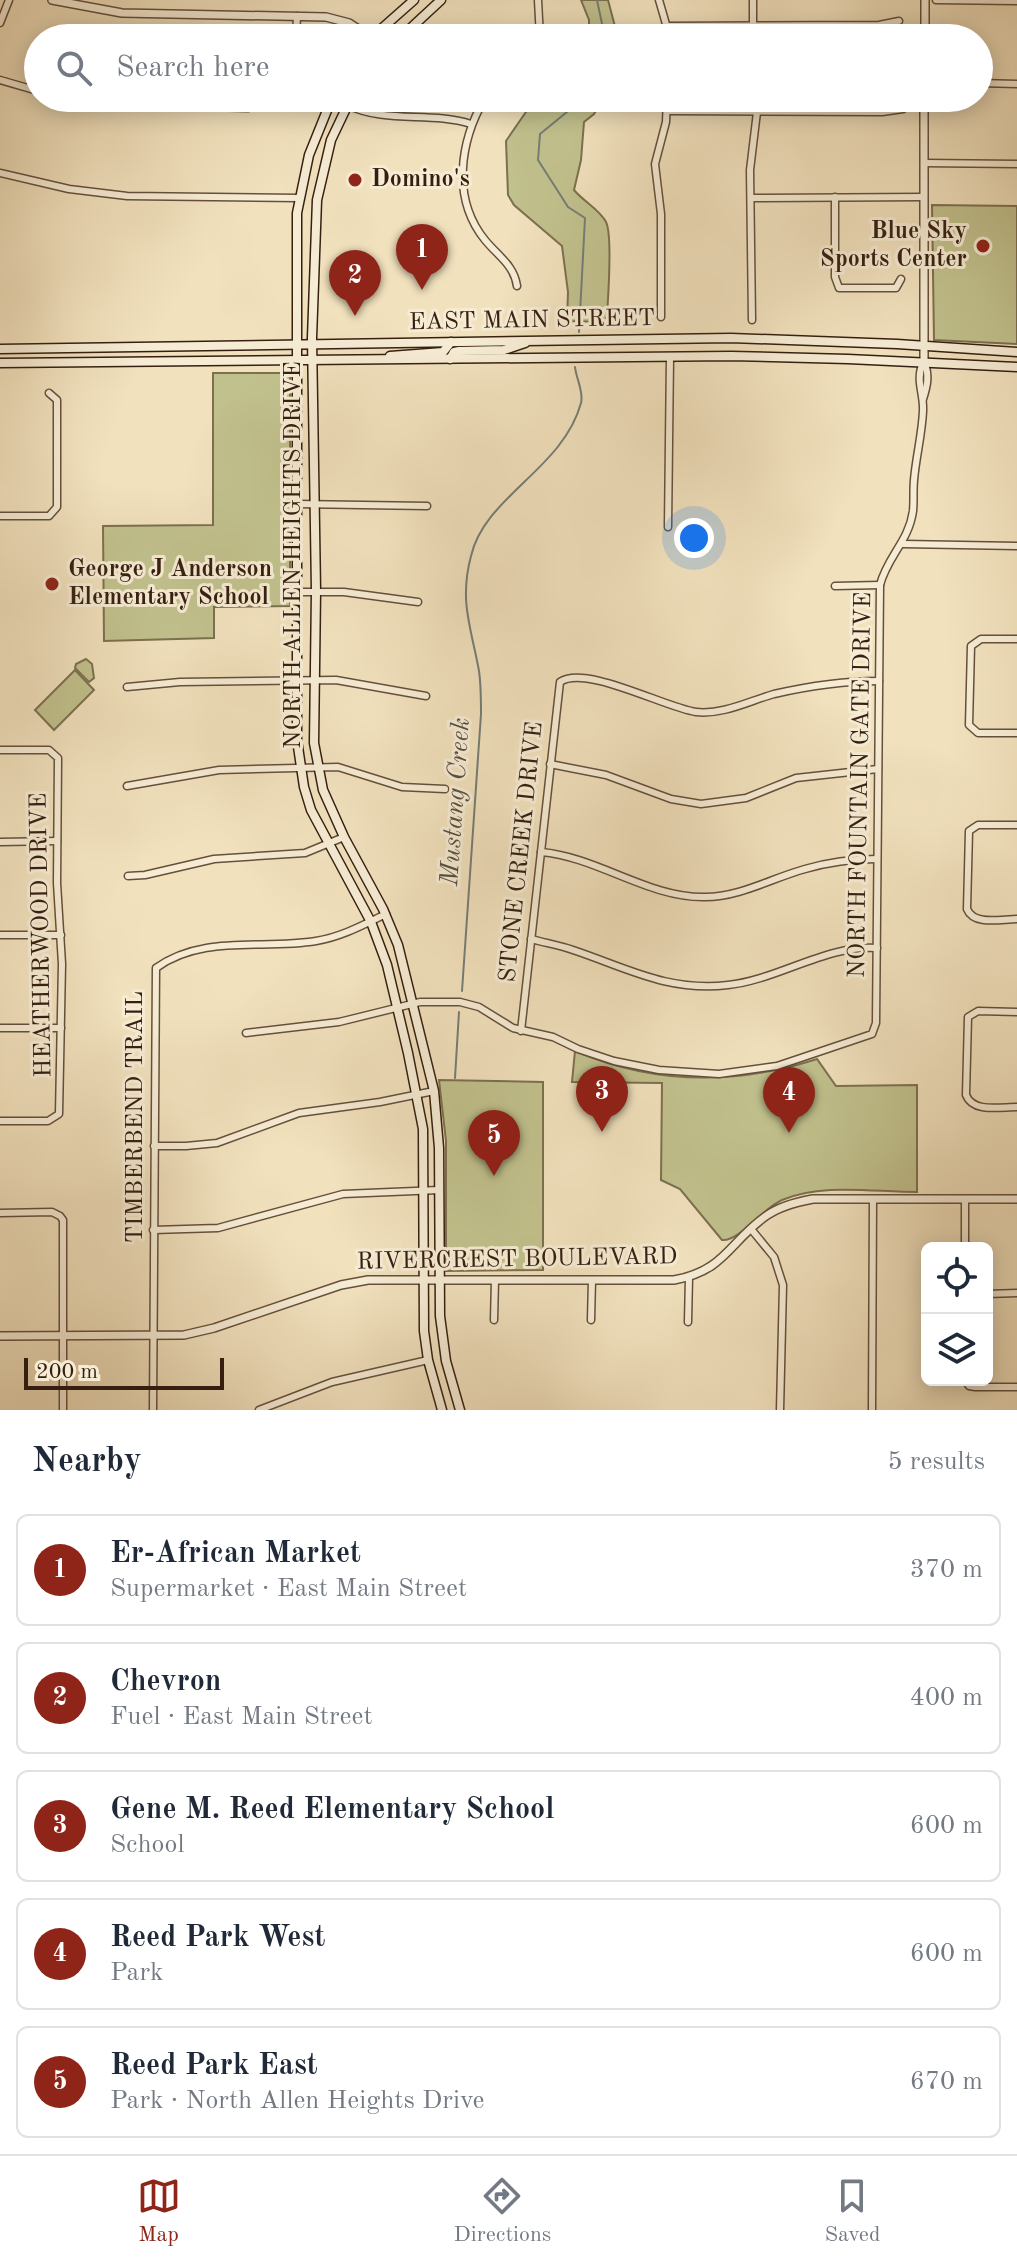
<!DOCTYPE html>
<meta charset="utf-8">
<style>
body{margin:0;font-family:"Old Standard TT",serif;background:#f6f6f7;color:#1f2937}
.controls{position:absolute;right:24px;bottom:24px;display:grid;overflow:hidden;border-radius:12px;box-shadow:0 4px 20px #0003}
.controls button{width:72px;height:72px;display:grid;place-items:center;padding:0;border:0;border-bottom:2px solid #e0e1e3;background:#fff;color:#1f2937;font:40px sans-serif}
.scale{position:absolute;left:24px;bottom:20px;width:200px;box-sizing:border-box;padding-left:8px;border:4px solid #361f11;border-top:0;font-size:22px;line-height:28px;white-space:nowrap;color:#361f11;-webkit-text-stroke:6px #f6ecd4;paint-order:stroke}
.you{position:absolute;left:694px;top:538px;width:28px;height:28px;margin:-20px;border:6px solid #fff;border-radius:50%;background:#1a73e8;box-shadow:0 0 0 12px #1a73e833}
.badge{display:grid;place-items:center;width:52px;height:52px;border-radius:50%;background:#8f2418;color:#fff;font-size:26px;font-weight:700}
.pin{position:absolute;translate:-50% -66px;filter:drop-shadow(0 2px 4px #0008)}
.pin::after{content:'';position:absolute;top:42px;width:28px;height:24px;background:inherit;clip-path:polygon(0 0,100% 0,50% 100%)}
.list{margin:0;padding:0;list-style:none}
h2{display:flex;justify-content:space-between;align-items:center;height:104px;margin:0;padding:0 32px;font-size:34px}
h2 small{font-size:26px;font-weight:400;color:#747a83}
.list li{display:grid;grid-template-columns:52px 1fr auto;gap:24px;align-items:center;box-sizing:border-box;height:112px;margin:0 16px 16px;padding:0 16px;border:2px solid #e0e1e3;border-radius:12px}
.list b{display:block;font-size:30px;white-space:nowrap}
.list p{margin:0;font-size:26px;white-space:nowrap;color:#747a83}
.list em{font-size:26px;font-style:normal;color:#747a83}
.icon{flex:none;width:44px;height:44px;fill:none;stroke:currentColor;stroke-width:2;stroke-linecap:round;stroke-linejoin:round}
.map{position:relative;flex:none;width:1017px;height:1410px;overflow:hidden}
.search{position:absolute;background:#fff;box-shadow:0 4px 20px #0003;left:24px;right:24px;top:24px;height:88px;display:flex;align-items:center;gap:20px;box-sizing:border-box;padding:0 28px;border-radius:44px;color:#747a83;font-size:30px}
.sheet{height:744px;background:#fff}
nav{display:flex;justify-content:space-around;align-items:center;box-sizing:border-box;height:112px;border-top:2px solid #e0e1e3;background:#fff;font-size:22px;color:#747a83}
nav a{display:grid;justify-items:center;gap:4px}
nav .on{color:#8f2418}
.map>svg:first-child{display:block}
</style>
<div class="map">
<svg width="1017" height="1410" viewBox="0 0 1017 1410">
<rect width="100%" height="100%" fill="#f1e1bd"/>
<filter id="stains"><feTurbulence type="fractalNoise" baseFrequency=".0025" numOctaves="4"/><feColorMatrix values="0 0 0 0 .2 0 0 0 0 .09 0 0 0 0 .02 0 0 0 .5 -.17"/></filter>
<radialGradient id="worn" r=".72"><stop offset=".6" stop-color="#630" stop-opacity="0"/><stop offset="1" stop-color="#630" stop-opacity=".3"/></radialGradient>
<g fill="#c1c18d" stroke="#7c704f" stroke-width="2">
<path d="M581,0H608L618,38H589V20Z"/>
<path d="M557,98H603L594,114L584,122L581,160L574,190C583,201 600,210 606,222C613,236 608,297 607,316L604,322L567,321L568,292L562,246L514,205L508,195L506,141L528,109Z"/>
<path d="M932,205L1017,206V344L934,340Z"/>
<path d="M213,373H290V606L214,607V638L104,641L103,526L213,525Z"/>
<path d="M86,659L92,664L94,678L89,682L75,668L76,664Z"/>
<path d="M75,670L94,690L54,730L35,710Z"/>
<path d="M575,1051C655,1085 736,1085 817,1059L836,1086L917,1085V1192C873,1192 822,1183 782,1200C763,1208 739,1242 722,1240L680,1189L661,1180L662,1083L572,1082Z"/>
<path d="M439,1080L543,1082V1270L446,1271V1141Z"/>
</g>
<g fill="none" stroke-linecap="round" stroke-linejoin="round">
<g stroke="#757d77" stroke-width="2">
<path d="M597,0L605,38"/>
<path d="M579,332L585,218L568,207L538,160L540,134L584,98"/>
<path d="M462,991L481,714C481,700 481,685 479,671C471,627 459,601 471,556C485,496 563,469 581,403C584,392 576,378 575,367"/>
<path d="M455,1078L459,1012"/>
</g>
<g stroke="#65503c" stroke-width="9">
<g id="minor">
<path d="M538,0L540,38"/>
<path d="M659,0L670,38"/>
<path d="M936,0L1017,1"/>
<path d="M0,23L9,0"/>
<path d="M753,24V0"/>
<path d="M668,26L879,25L899,21"/>
<path d="M444,29L469,38"/>
<path d="M296,38L297,16"/>
<path d="M0,80L38,91"/>
<path d="M979,83L1017,84"/>
<path d="M68,98L125,105L248,108L262,104L268,98"/>
<path d="M485,98C460,141 451,198 485,240C498,256 514,265 517,286"/>
<path d="M347,105C387,124 430,111 471,124"/>
<path d="M668,111L882,112L903,109"/>
<path d="M924,163L1017,164"/>
<path d="M0,173L69,189L127,196L299,198"/>
<path d="M835,197V277L839,288H896L901,279"/>
<path d="M751,198L924,197"/>
<path d="M661,317V214L655,164L666,122L667,98"/>
<path d="M752,320L750,170L757,112"/>
<path d="M923,399C927,387 930,375 924,362"/>
<path d="M297,504L427,506"/>
<path d="M0,516H49L57,507V400L49,393"/>
<path d="M668,527L670,357"/>
<path d="M903,544L1017,546"/>
<path d="M835,586L880,585"/>
<path d="M296,592H344L418,602"/>
<path d="M1017,639H981L971,646L969,725L978,733H1017"/>
<path d="M127,687L180,682L336,680L426,696"/>
<path d="M0,750H49L58,758L57,883L62,964L59,1114L48,1121H0"/>
<path d="M550,764L606,775L671,799L701,804L746,798L796,778L878,769"/>
<path d="M127,786L219,770L338,767L402,787L445,789"/>
<path d="M1017,825H978L969,831L967,909C974,926 1001,919 1017,919"/>
<path d="M0,842L57,841"/>
<path d="M541,852C598,857 648,898 705,897C740,897 772,878 805,869C829,862 853,859 877,859"/>
<path d="M128,876L145,875L214,859L305,853L344,837"/>
<path d="M0,935H61"/>
<path d="M531,939C545,943 559,945 573,950C627,968 668,992 728,985C777,980 828,944 877,948"/>
<path d="M1017,1012L978,1011L968,1017L966,1095C973,1113 1000,1107 1017,1107"/>
<path d="M0,1028H61"/>
<path d="M521,1031L560,682C585,664 666,708 696,712C723,715 749,701 774,694C809,686 844,681 879,681"/>
<path d="M246,1033L339,1022L420,1002H460L479,1007L513,1028L553,1037L578,1049L614,1061L659,1070L719,1074L777,1066L872,1034L876,1023L880,585C887,557 909,541 913,511C914,501 913,490 914,480C916,457 922,434 923,411C924,393 915,380 923,363"/>
<path d="M154,1146H186L217,1143L299,1113L380,1102L434,1091"/>
<path d="M965,1199V1248"/>
<path d="M0,1213L52,1212L60,1216L63,1220V1410"/>
<path d="M751,1229L774,1257L783,1285L780,1410"/>
<path d="M153,1230L218,1228L343,1194L439,1190"/>
<path d="M987,1294L1017,1293"/>
<path d="M494,1320L495,1280"/>
<path d="M591,1320L592,1280"/>
<path d="M688,1322L689,1277"/>
<path d="M965,1380L969,1386L975,1387H1017"/>
<path d="M153,1410L156,968C203,934 263,950 316,941C341,937 363,925 386,914"/>
<path d="M259,1410L332,1382L428,1360"/>
<path d="M872,1410L873,1199"/>
</g>
</g>
<g stroke="#65503c" stroke-width="10">
<g id="tertiary">
<path d="M52,0L122,13L326,17L349,23L372,38"/>
<path d="M925,38V0"/>
<path d="M924,362V98"/>
<path d="M0,1336L184,1335L214,1328L341,1285L368,1280H674C725,1271 729,1242 766,1216C780,1206 796,1202 813,1199H1017"/>
</g>
</g>
<g stroke="#361f11" stroke-width="11">
<g id="secondary">
<path d="M371,38L414,0"/>
<path d="M400,38L441,0"/>
<path d="M332,98L309,155L297,213V740L304,787L311,810L371,922L387,965L408,1053L423,1129L424,1331L428,1360L442,1410"/>
<path d="M351,98L331,140L317,200L312,338L316,591L314,743L323,790L344,837L383,909L398,945L434,1091L439,1148L440,1316L446,1361L460,1410"/>
<path d="M0,349L731,338L897,344L1017,352"/>
<path d="M390,356L443,352L451,342"/>
<path d="M450,359L454,352L459,351L504,350L525,343"/>
<path d="M0,363L731,356L848,359L1017,367"/>
</g>
</g>
<use href="#minor" stroke="#f6ecd4" stroke-width="6"/>
<use href="#tertiary" stroke="#f6ecd4" stroke-width="7"/>
<use href="#secondary" stroke="#f6ecd4" stroke-width="8"/>
</g>
<g fill="#8f2418" stroke="#f6ecd4" stroke-width="3">
<circle cx="355" cy="180" r="8"/>
<circle cx="983" cy="246" r="8"/>
<circle cx="52" cy="584" r="8"/>
</g>
<g text-anchor="middle" dominant-baseline="central" stroke-width="6" stroke-linejoin="round" paint-order="stroke">
<g font-size="24" font-weight="bold" fill="#361f11" stroke="#f6ecd4" text-anchor="start">
<text x="371" y="180">Domino's</text>
<text x="967" y="232" text-anchor="end">Blue Sky<tspan x="967" dy="28">Sports Center</tspan></text>
<text x="68" y="570">George J Anderson<tspan x="68" dy="28">Elementary School</tspan></text>
</g>
<g font-size="24" fill="#361f11" stroke="#f6ecd4">
<text transform="translate(532 321) rotate(-1)">EAST MAIN STREET</text>
<text transform="translate(294 555) rotate(-90)">NORTH ALLEN HEIGHTS DRIVE</text>
<text transform="translate(861 785) rotate(-89)">NORTH FOUNTAIN GATE DRIVE</text>
<text transform="translate(522 852) rotate(-84)">STONE CREEK DRIVE</text>
<text transform="translate(42 935) rotate(-91)">HEATHERWOOD DRIVE</text>
<text transform="translate(136 1117) rotate(-90)">TIMBERBEND TRAIL</text>
<text transform="translate(517 1260) rotate(-1)">RIVERCREST BOULEVARD</text>
</g>
<g font-size="26" font-style="italic" fill="#564e44" stroke="#f6ecd4">
<text transform="translate(456 802) rotate(-86)">Mustang Creek</text>
</g>
</g>
<rect width="100%" height="100%" filter="url(#stains)"/>
<rect width="100%" height="100%" fill="url(#worn)"/>
</svg>
<div class="controls">
<button><svg class="icon" aria-label="locate" viewBox="0 0 24 24"><circle cx="12" cy="12" r="6"/><path d="M12 2v4M12 18v4M2 12h4M18 12h4"/></svg></button>
<button><svg class="icon" aria-label="layers" viewBox="0 0 24 24"><path d="M12 4l9 5-9 5-9-5zM3 14l9 5 9-5"/></svg></button>
</div>
<div class="scale">200 m</div>
<div class="you"></div>
<div class="pin badge" style="left:422px;top:290px">1</div>
<div class="pin badge" style="left:355px;top:316px">2</div>
<div class="pin badge" style="left:602px;top:1132px">3</div>
<div class="pin badge" style="left:789px;top:1133px">4</div>
<div class="pin badge" style="left:494px;top:1176px">5</div>
<div class="search"><svg class="icon" aria-label="search" viewBox="0 0 24 24"><circle cx="10" cy="10" r="6"/><path d="M15 15l6 6"/></svg>Search here</div>
</div>
<section class="sheet">
<h2>Nearby<small>5 results</small></h2>
<ul class="list">
<li><span class="badge">1</span><div><b>Er-African Market</b><p>Supermarket · East Main Street</p></div><em>370 m</em></li>
<li><span class="badge">2</span><div><b>Chevron</b><p>Fuel · East Main Street</p></div><em>400 m</em></li>
<li><span class="badge">3</span><div><b>Gene M. Reed Elementary School</b><p>School</p></div><em>600 m</em></li>
<li><span class="badge">4</span><div><b>Reed Park West</b><p>Park</p></div><em>600 m</em></li>
<li><span class="badge">5</span><div><b>Reed Park East</b><p>Park · North Allen Heights Drive</p></div><em>670 m</em></li>
</ul>
</section>
<nav>
<a class="on"><svg class="icon" aria-label="map" viewBox="0 0 24 24"><path d="M3 6l6-2 6 2 6-2v14l-6 2-6-2-6 2zM9 4v14M15 6v14"/></svg>Map</a>
<a><svg class="icon" aria-label="directions" viewBox="0 0 24 24"><path d="M12 3l9 9-9 9-9-9zM9 14v-3h6M13 9l2 2-2 2"/></svg>Directions</a>
<a><svg class="icon" aria-label="saved" viewBox="0 0 24 24"><path d="M7 4h10v16l-5-4-5 4z"/></svg>Saved</a>
</nav>
